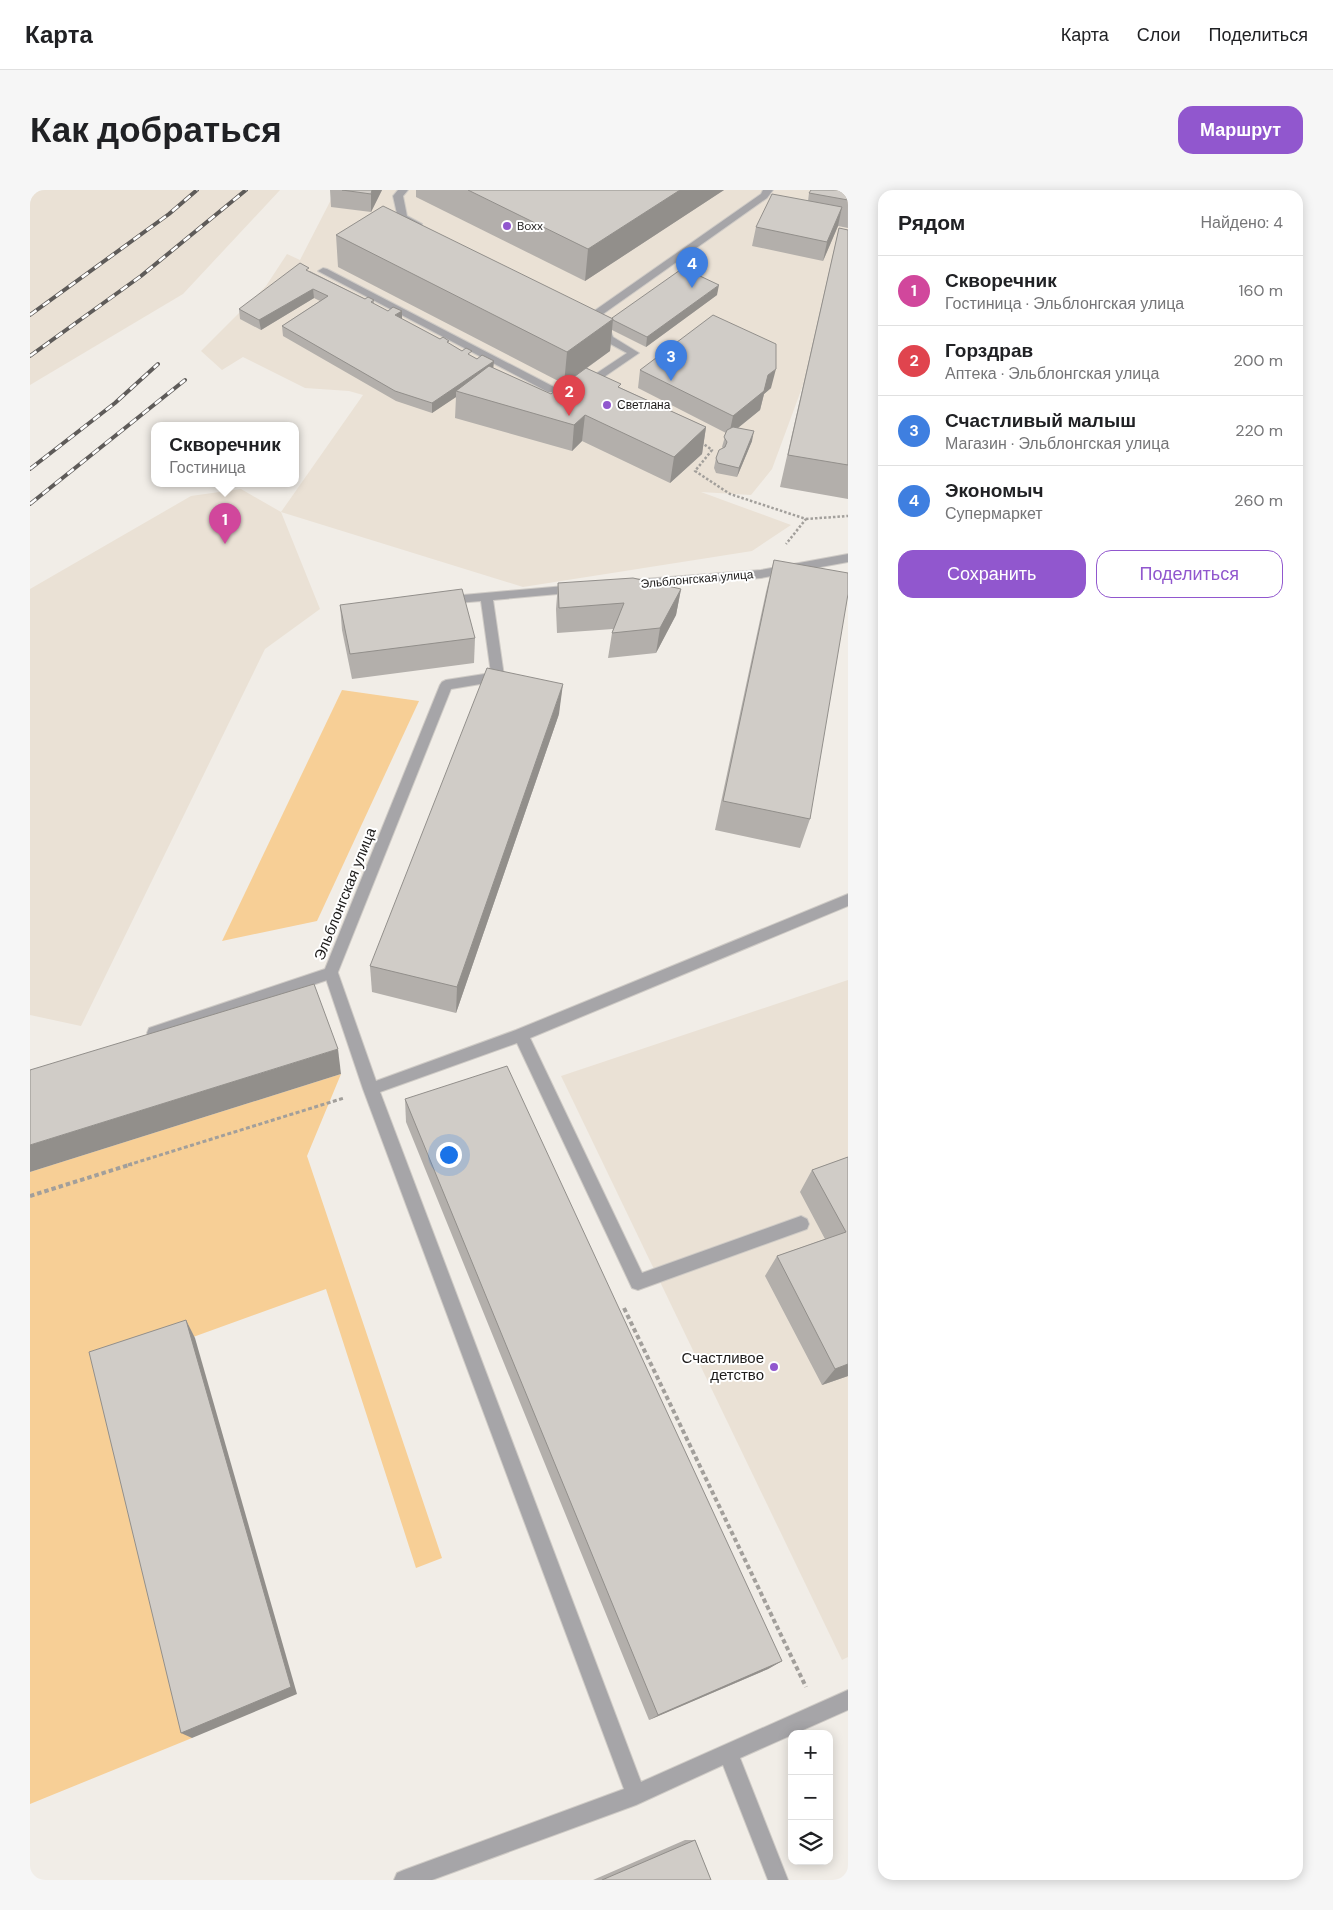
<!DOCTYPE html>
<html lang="ru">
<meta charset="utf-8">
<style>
body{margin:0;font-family:"DM Sans",sans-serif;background:#f6f6f6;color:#202124}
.controls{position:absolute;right:15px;bottom:15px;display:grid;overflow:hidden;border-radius:10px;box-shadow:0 2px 12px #0003}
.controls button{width:45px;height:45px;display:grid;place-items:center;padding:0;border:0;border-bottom:1px solid #e0e0e0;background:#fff;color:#202124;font:25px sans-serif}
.you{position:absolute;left:418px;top:964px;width:18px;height:18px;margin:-12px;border:4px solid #fff;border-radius:50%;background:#1a73e8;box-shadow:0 0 0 8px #1a73e833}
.badge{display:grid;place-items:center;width:32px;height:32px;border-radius:50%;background:#9157ce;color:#fff;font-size:16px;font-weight:700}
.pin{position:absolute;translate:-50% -41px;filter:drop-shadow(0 1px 2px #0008)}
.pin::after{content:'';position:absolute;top:26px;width:18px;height:15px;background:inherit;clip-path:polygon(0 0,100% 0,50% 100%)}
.popup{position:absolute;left:121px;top:232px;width:148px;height:65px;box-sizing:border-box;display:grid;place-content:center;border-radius:10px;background:#fff;filter:drop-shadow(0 1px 4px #0005);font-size:16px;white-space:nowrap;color:#757577}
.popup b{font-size:19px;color:#202124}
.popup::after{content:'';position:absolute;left:50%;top:100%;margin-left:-10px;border:10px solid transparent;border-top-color:#fff}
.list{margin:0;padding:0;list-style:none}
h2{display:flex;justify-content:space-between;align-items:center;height:65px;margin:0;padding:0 20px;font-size:21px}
h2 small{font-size:16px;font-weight:400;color:#757577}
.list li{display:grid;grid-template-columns:32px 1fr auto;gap:15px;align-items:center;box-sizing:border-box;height:70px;padding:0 20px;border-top:1px solid #e0e0e0}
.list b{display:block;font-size:19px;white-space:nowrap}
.list p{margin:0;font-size:16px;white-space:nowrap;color:#757577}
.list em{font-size:16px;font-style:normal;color:#757577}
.actions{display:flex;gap:10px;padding:15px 20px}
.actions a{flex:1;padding:11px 0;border:1px solid #9157ce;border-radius:15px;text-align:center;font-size:18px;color:#9157ce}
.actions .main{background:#9157ce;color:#fff}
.icon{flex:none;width:28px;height:28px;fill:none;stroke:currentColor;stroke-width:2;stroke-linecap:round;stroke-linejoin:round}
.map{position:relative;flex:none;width:818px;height:1690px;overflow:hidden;border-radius:15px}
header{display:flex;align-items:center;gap:30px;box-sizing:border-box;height:70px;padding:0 25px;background:#fff;border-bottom:1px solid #e0e0e0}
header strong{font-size:24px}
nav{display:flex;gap:28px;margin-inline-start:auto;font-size:18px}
.intro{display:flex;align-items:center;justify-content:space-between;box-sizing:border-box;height:120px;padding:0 30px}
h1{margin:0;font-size:35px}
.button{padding:12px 22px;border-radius:15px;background:#9157ce;color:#fff;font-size:18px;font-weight:700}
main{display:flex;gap:30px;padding:0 30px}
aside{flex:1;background:#fff;border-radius:15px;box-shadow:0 2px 12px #0003}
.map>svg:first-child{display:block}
</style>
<header>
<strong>Карта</strong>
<nav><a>Карта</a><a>Слои</a><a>Поделиться</a></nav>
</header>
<div class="intro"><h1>Как добраться</h1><a class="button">Маршрут</a></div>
<main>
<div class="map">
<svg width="818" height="1690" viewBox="0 0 818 1690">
<rect width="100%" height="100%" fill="#f1ede7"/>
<g fill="#eae1d5">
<path d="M0,0H250L153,104L0,195Z"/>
<path d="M306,0H818V73L742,279L721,305L671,302L761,335L722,361L493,397L251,322L290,419L235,459L51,836L0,825V399L161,306L211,299L251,322L333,205L319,201L275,198L213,167L192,180L171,161L236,96L257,64L270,70Z"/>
<path d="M818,790V1467L812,1470L531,886Z"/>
</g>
<g fill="#f7cf96">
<path d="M312,500L389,511L287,731L192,751Z"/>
<path d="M311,884L277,966L412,1368L386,1378L296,1099L72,1180L162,1548L0,1614V982Z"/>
</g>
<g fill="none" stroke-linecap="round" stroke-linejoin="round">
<g stroke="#cfcbc6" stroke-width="2">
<g id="service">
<path d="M368,0H378L373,6L377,26L392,34V38H386L368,28L363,6Z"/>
<path d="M733,0H743L737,8L573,124L583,147L609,163L552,202H518L288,81L293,78L297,79L524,197H546L597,163L575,151L563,123L564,121L731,4Z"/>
<path d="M818,704V716L500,848L612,1083L771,1026L777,1029L779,1034L777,1039L608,1100L602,1098L487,853L350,902L611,1592L818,1500V1520L710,1568L758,1690H738L693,1575L606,1615L402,1690H364L367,1683L374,1680L594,1599L333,899L294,783L296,779L301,777L306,779L308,783L346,891L486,840Z"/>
</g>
</g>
<g stroke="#cfcbc6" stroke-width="2">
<g id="minor">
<path d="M818,364V372L731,388L601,398L595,394L601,390L731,380Z"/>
<path d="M546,395L552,399L550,402L463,410L474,486L472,489L468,491L421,499L306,787L124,849L119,848L117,843L119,838L295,779L410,495L412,492L416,490L461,483L451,411L415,414L411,413L409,410L411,407Z"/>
</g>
</g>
<g stroke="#a29f9b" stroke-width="2.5" stroke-dasharray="2.5 2" stroke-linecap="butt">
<path d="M671,252L682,260L665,281L700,304L776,329L756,354"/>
<path d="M776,329L818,326"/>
</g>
<path stroke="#a29f9b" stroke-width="3" stroke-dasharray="4 2.5" stroke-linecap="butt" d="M98,975L314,908"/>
<g stroke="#a29f9b" stroke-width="4" stroke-dasharray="4.5 3" stroke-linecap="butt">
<path d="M0,1006L102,974"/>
<path d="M594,1118L776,1497"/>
</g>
<use href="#service" fill="#a6a5a8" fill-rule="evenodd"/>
<use href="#minor" fill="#a6a5a8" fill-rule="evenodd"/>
<g stroke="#5e5b59" stroke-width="4">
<g id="rail">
<path d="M0,125L139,24L167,0"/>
<path d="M0,166L111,86L216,0"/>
<path d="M0,279L85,213L128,174"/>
<path d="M0,314L155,190"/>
</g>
</g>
<use href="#rail" stroke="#fff" stroke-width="2.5" stroke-dasharray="8" stroke-linecap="butt"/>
</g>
<g fill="#b3afab">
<path d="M300,0H352L341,22L301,17Z"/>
<path d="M386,0H694L555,91L386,7Z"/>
<path d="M818,0V38L808,36L793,71L722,56L726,37L778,11L779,3Z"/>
<path d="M809,38L818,40V309L750,297Z"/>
<path d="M306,45L582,128L687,105L616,157L582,140L580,161L557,178L591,198L676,237L672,264L640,293L552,251L542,261L425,228L426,207L402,223L366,211L253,146L252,136L290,111L284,108L231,140L210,129L209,119L280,81L335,109L344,110V114L463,178L521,204L534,194L308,77Z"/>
<path d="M610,180L741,198L734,204L730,220L708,238L722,251L707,287L686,283L684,278L686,268L693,258L692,257L696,243L608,198Z"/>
<path d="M744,370L780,629L770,658L685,640L736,402Z"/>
<path d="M528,393L651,399L646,425L626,463L578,468L582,443L583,439L527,443L526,419Z"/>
<path d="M310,415L445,448L444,473L322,489L312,440Z"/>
<path d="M529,524L426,823L342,802L340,776Z"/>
<path d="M375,909L752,1471L738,1479L619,1530L376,932Z"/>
<path d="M818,967V1186L792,1195L735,1086L747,1066L795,1049L770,1002L782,980Z"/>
<path d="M655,1650H665L681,1690H563Z"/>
</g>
<g fill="#928f8b">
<path d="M342,0H352L341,22V4Z"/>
<path d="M650,0H694L555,91L558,59Z"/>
<path d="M812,17L808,36L793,71L797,52Z"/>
<path d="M689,95L687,105L616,157L617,147Z"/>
<path d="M283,99L284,108L231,140L229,130Z"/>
<path d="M372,121V131L365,125Z"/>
<path d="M583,129L580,161L534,194L537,162Z"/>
<path d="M464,171L463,181L426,201V207L402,223V213Z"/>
<path d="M746,179L741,198L734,204L730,220L699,245L703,226L738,185Z"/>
<path d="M555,225L552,251L542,261L544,235Z"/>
<path d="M676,237L672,264L640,293L644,267Z"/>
<path d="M724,241L722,251L707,287L709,278Z"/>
<path d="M651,399L646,425L626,463L630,438Z"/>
<path d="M533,494L529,524L426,823L427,797Z"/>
<path d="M308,859L311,884L0,982V955Z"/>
<path d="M156,1130L165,1148L267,1504L162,1548L151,1543Z"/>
<path d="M818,1174V1186L792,1195L805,1179Z"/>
<path d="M752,1471L738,1479L619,1530L628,1525Z"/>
</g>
<g fill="#d0ccc7" stroke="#928f8b">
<path d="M312,0H342L341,4Z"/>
<path d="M438,0H650L558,59Z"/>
<path d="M781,0H818V10L779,3Z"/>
<path d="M742,4L812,17L797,52L726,37Z"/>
<path d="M353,16L583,129L537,162L306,45Z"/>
<path d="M809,38L818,40V275L758,265Z"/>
<path d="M270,73L279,78L276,80L335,109L338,107L344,110L341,112L358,121L363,117L372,121L365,125L410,149L413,147L419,151L417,152L432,161L436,158L442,161L438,164L447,169L452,165L464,171L402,213L365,201L252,136L298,106L283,99L229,130L209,119Z"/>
<path d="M653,78L689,95L617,147L583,130V129L582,128Z"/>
<path d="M683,125L746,154V179L738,185L734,201L703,226L610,180Z"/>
<path d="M459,176L521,204L556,178L591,194L588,197L676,237L644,267L555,225L544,235L426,201Z"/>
<path d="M703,237L724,241L709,278L688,273L686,268L689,260L695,257L697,252L694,247L697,240Z"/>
<path d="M744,370L818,383V404L780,629L693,611Z"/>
<path d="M603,388L651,399L630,438L582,443L594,413L529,418L528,393Z"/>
<path d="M432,399L445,448L320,464L310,415Z"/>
<path d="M457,478L533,494L427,797L340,776Z"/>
<path d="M284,794L308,859L0,955V880Z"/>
<path d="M477,876L752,1471L628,1525L375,909Z"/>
<path d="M818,967V1174L805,1179L747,1066L816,1042L782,980Z"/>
<path d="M156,1130L261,1497L151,1543L59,1162Z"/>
<path d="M665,1650L681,1690H572Z"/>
</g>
<g fill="#9157ce" stroke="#fff" stroke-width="2">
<circle cx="477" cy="36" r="5"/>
<circle cx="577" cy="215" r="5"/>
<circle cx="744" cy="1177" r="5"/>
</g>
<g text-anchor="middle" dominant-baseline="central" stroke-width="4" stroke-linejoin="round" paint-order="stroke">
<g font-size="12" fill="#1d1b1a" stroke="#fff" text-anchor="start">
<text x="487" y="36">Boxx</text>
<text x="587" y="215">Светлана</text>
</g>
<g font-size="12" fill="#1d1b1a" stroke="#fff">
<text transform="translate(667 389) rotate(-5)">Эльблонгская улица</text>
</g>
<g font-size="15" fill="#1d1b1a" stroke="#fff">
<text transform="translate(315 704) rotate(-68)">Эльблонгская улица</text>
</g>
<g font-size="15" fill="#1d1b1a" stroke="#fff" text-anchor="end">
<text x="734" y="1168">Счастливое<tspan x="734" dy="17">детство</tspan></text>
</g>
</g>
</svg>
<div class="controls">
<button>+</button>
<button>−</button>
<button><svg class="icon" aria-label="layers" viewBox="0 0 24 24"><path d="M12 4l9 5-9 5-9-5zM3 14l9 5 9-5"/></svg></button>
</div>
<div class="you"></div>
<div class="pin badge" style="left:195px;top:354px;background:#d1479c">1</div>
<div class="popup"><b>Скворечник</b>Гостиница</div>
<div class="pin badge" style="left:539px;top:226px;background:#e0444e">2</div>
<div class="pin badge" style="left:641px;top:191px;background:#3f7fe0">3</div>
<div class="pin badge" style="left:662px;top:98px;background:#3f7fe0">4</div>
</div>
<aside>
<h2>Рядом<small>Найдено: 4</small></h2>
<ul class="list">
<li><span class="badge" style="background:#d1479c">1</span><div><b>Скворечник</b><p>Гостиница · Эльблонгская улица</p></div><em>160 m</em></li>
<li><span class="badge" style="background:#e0444e">2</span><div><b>Горздрав</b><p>Аптека · Эльблонгская улица</p></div><em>200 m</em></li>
<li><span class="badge" style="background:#3f7fe0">3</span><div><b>Счастливый малыш</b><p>Магазин · Эльблонгская улица</p></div><em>220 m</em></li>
<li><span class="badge" style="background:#3f7fe0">4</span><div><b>Экономыч</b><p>Супермаркет</p></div><em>260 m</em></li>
</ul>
<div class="actions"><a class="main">Сохранить</a><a>Поделиться</a></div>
</aside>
</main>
